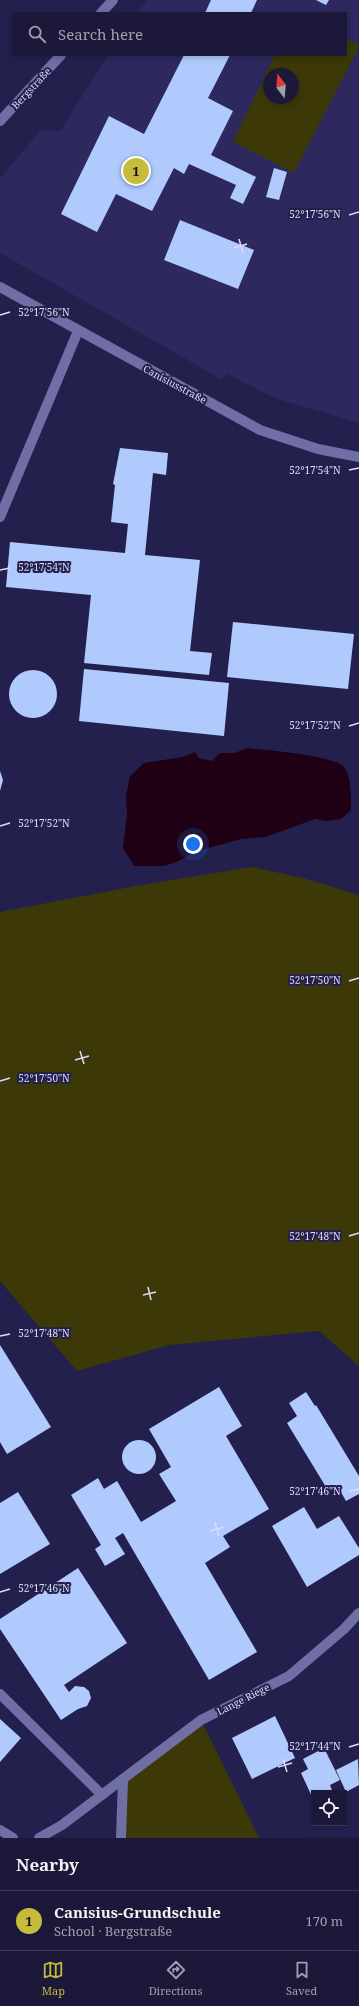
<!DOCTYPE html>
<meta charset="utf-8">
<style>
body{margin:0;font-family:"Noto Serif",serif;background:#282545;color:#f1f3f6}
.controls{position:absolute;right:12px;bottom:12px;display:grid;overflow:hidden;border-radius:0px;box-shadow:0 2px 6px #0003}
.controls button{width:36px;height:36px;display:grid;place-items:center;padding:0;border:0;border-bottom:1px solid #393754;background:#1b183a;color:#f1f3f6;font:20px sans-serif}
.compass{position:absolute;left:263px;top:68px;width:36px;height:36px;border-radius:50%;background:#1b183a;box-shadow:0 2px 6px #0003;rotate:344deg}
.you{position:absolute;left:193px;top:844px;width:14px;height:14px;margin:-10px;border:3px solid #fff;border-radius:50%;background:#1a73e8;box-shadow:0 0 0 6px #1a73e833}
.badge{display:grid;place-items:center;width:26px;height:26px;border-radius:50%;background:#c7bb3c;color:#111;font-size:13px;font-weight:700}
.pin{position:absolute;translate:-50% -50%;border:2px solid #fff;box-shadow:0 1px 4px #0006}
.list{margin:0;padding:0;list-style:none}
h2{display:flex;justify-content:space-between;align-items:center;height:52px;margin:0;padding:0 16px;font-size:17px}
h2 small{font-size:13px;font-weight:400;color:#a0a0af}
.list li{display:grid;grid-template-columns:26px 1fr auto;gap:12px;align-items:center;box-sizing:border-box;height:60px;padding:0 16px;border-top:1px solid #393754}
.list b{display:block;font-size:15px;white-space:nowrap}
.list p{margin:0;font-size:13px;white-space:nowrap;color:#a0a0af}
.list em{font-size:13px;font-style:normal;color:#a0a0af}
.icon{flex:none;width:22px;height:22px;fill:none;stroke:currentColor;stroke-width:2;stroke-linecap:round;stroke-linejoin:round}
.map{position:relative;flex:none;width:359px;height:1838px;overflow:hidden}
.search{position:absolute;background:#1b183a;box-shadow:0 2px 6px #0003;left:12px;right:12px;top:12px;height:44px;display:flex;align-items:center;gap:10px;box-sizing:border-box;padding:0 14px;border-radius:0px;color:#a0a0af;font-size:15px}
.sheet{height:112px;background:#1b183a}
nav{display:flex;justify-content:space-around;align-items:center;box-sizing:border-box;height:56px;border-top:1px solid #393754;background:#1b183a;font-size:11px;color:#a0a0af}
nav a{display:grid;justify-items:center;gap:2px}
nav .on{color:#c7bb3c}
.map>svg:first-child{display:block}
</style>
<div class="map">
<svg width="359" height="1838" viewBox="0 0 359 1838">
<rect width="100%" height="100%" fill="#24204e"/>
<!-- built -->
<path fill="#2d285e" fill-rule="evenodd" d="M148 0H359V423L274 398 227 374 221 379 0 253V178L41 130 60 131 108 55H346V13H136ZM269 74H293V98H269Z"/>
<!-- green -->
<g fill="#3c3807" fill-rule="evenodd">
<path d="M346 39 359 45V47L294 173 233 142 275 55H346ZM269 74H293V98H269Z"/>
<polygon points="252,867 303,878 359,895 359,1366 319,1331 169,1345 77,1371 0,1281 0,912 136,886"/>
<polygon points="201,1720 259,1838 121,1838 123,1779"/>
</g>
<!-- water -->
<path fill="#200014" d="M247 748C265 750 330 755 343 766 352 774 351 799 351 810L341 819 327 821 315 819 266 837 241 839 194 852 179 861 164 866H134L123 848 127 815 126 796 130 776 144 763 183 757 195 752 199 758 212 761 220 753H235Z"/>
<!-- building -->
<g fill="#b0cafe">
<polygon points="211,0 257,0 251,13 205,13"/>
<polygon points="316,0 329,0 326,5"/>
<polygon points="184,55 230,55 208,98 233,111 211,155 256,177 243,204 230,198 236,185 189,164 184,174 174,168 152,211 116,194 97,232 61,214 109,116 144,134"/>
<polygon points="274,168 287,172 279,200 266,197"/>
<polygon points="180,220 254,250 238,289 164,260"/>
<polygon points="120,448 168,453 166,475 153,473 145,555 200,560 190,651 212,653 209,675 84,663 91,595 6,587 10,542 125,553 128,524 111,522 115,485 113,484"/>
<polygon points="233,622 354,634 348,689 227,677"/>
<polygon points="84,669 229,683 224,736 79,721"/>
<circle cx="33" cy="694" r="24"/>
<polygon points="0,771 3,780 0,791"/>
<polygon points="0,1345 51,1427 7,1454 0,1442"/>
<polygon points="219,1387 242,1426 226,1436 269,1509 223,1536 230,1547 205,1563 257,1652 209,1680 123,1533 115,1538 125,1554 105,1566 95,1549 101,1545 71,1495 98,1478 104,1489 117,1481 141,1522 176,1501 159,1474 171,1467 149,1429"/>
<polygon points="306,1392 315,1406 316,1405 359,1476 359,1494 346,1501 338,1487 329,1492 287,1423 297,1416 289,1403"/>
<circle cx="139" cy="1457" r="17"/>
<polygon points="18,1492 50,1544 0,1574 0,1503"/>
<polygon points="304,1507 317,1529 339,1516 359,1548 359,1555 307,1587 272,1526"/>
<polygon points="78,1568 127,1643 64,1685 69,1692 75,1686 84,1687 89,1691 91,1698 87,1706 78,1709 61,1720 0,1629 0,1619"/>
<polygon points="275,1716 295,1758 252,1779 232,1738"/>
<polygon points="0,1719 21,1738 0,1762"/>
<polygon points="324,1748 340,1780 330,1785 333,1793 314,1793 314,1801 301,1773 308,1769 303,1759"/>
<polygon points="358,1759 359,1785 346,1792 336,1770"/>
</g>
<g fill="none" stroke-linecap="round" stroke-linejoin="round">
<!-- minor -->
<g stroke="#706fa5" stroke-width="10">
<polyline points="101,13 113,0"/>
<polyline points="0,121 61,55"/>
<polyline points="0,287 260,430 318,449 359,457"/>
<polyline points="0,517 78,331"/>
<polyline points="0,1694 102,1795"/>
<polyline points="0,1830 13,1838"/>
<polyline points="39,1838 62,1825 201,1720 289,1676 344,1629 359,1613"/>
<polyline points="121,1838 123,1779"/>
</g>
</g>
<!-- ticks -->
<path fill="none" stroke="#dcddfb" stroke-width="1.5" d="M349 215 359 212M239 239 243 253M234 248 247 244M0 315 10 312M349 470 359 468M0 570 10 568M349 726 359 723M0 826 10 823M349 981 359 978M80 1051 84 1064M75 1060 89 1056M0 1081 10 1078M349 1236 359 1233M148 1287 151 1300M143 1295 156 1292M0 1336 10 1334M349 1491 359 1489M215 1523 219 1536M210 1531 224 1527M0 1592 10 1589M349 1747 359 1744M283 1759 287 1772M278 1767 292 1763"/>
<g text-anchor="middle" dominant-baseline="central" stroke-width="4" stroke-linejoin="round" paint-order="stroke">
<!-- street labels -->
<g font-size="10" fill="#dcddfb" stroke="#24204e">
<text transform="translate(31 88) rotate(-47)">Bergstraße</text>
<text transform="translate(175 384) rotate(28)">Canisiusstraße</text>
<text transform="translate(243 1699) rotate(-27)">Lange Riege</text>
</g>
</g>
<g font-size="10" text-anchor="middle" fill="#dcddfb" stroke="#24204e" stroke-width="4" stroke-linejoin="round" paint-order="stroke">
<text x="315" y="218">52°17'56"N</text>
<text x="44" y="316">52°17'56"N</text>
<text x="315" y="474">52°17'54"N</text>
<text x="44" y="571">52°17'54"N</text>
<text x="315" y="729">52°17'52"N</text>
<text x="44" y="827">52°17'52"N</text>
<text x="315" y="984">52°17'50"N</text>
<text x="44" y="1082">52°17'50"N</text>
<text x="315" y="1240">52°17'48"N</text>
<text x="44" y="1337">52°17'48"N</text>
<text x="315" y="1495">52°17'46"N</text>
<text x="44" y="1592">52°17'46"N</text>
<text x="315" y="1750">52°17'44"N</text>
</g>
</svg>
<div class="controls">
<button><svg class="icon" aria-label="locate" viewBox="0 0 24 24"><circle cx="12" cy="12" r="6"/><path d="M12 2v4M12 18v4M2 12h4M18 12h4"/></svg></button>
</div>
<svg class="compass" viewBox="-18 -18 36 36"><path d="M0-13l5 13h-10z" fill="#e53935"/><path d="M0 13l5-13h-10z" fill="#a0a0af"/></svg>
<div class="you"></div>
<div class="pin badge" style="left:136px;top:171px">1</div>
<div class="search"><svg class="icon" aria-label="search" viewBox="0 0 24 24"><circle cx="10" cy="10" r="6"/><path d="M15 15l6 6"/></svg>Search here</div>
</div>
<section class="sheet">
<h2>Nearby<small></small></h2>
<ul class="list">
<li><span class="badge">1</span><div><b>Canisius-Grundschule</b><p>School · Bergstraße</p></div><em>170 m</em></li>
</ul>
</section>
<nav>
<a class="on"><svg class="icon" aria-label="map" viewBox="0 0 24 24"><path d="M3 6l6-2 6 2 6-2v14l-6 2-6-2-6 2zM9 4v14M15 6v14"/></svg>Map</a>
<a><svg class="icon" aria-label="directions" viewBox="0 0 24 24"><path d="M12 3l9 9-9 9-9-9zM9 14v-3h6M13 9l2 2-2 2"/></svg>Directions</a>
<a><svg class="icon" aria-label="saved" viewBox="0 0 24 24"><path d="M7 4h10v16l-5-4-5 4z"/></svg>Saved</a>
</nav>
